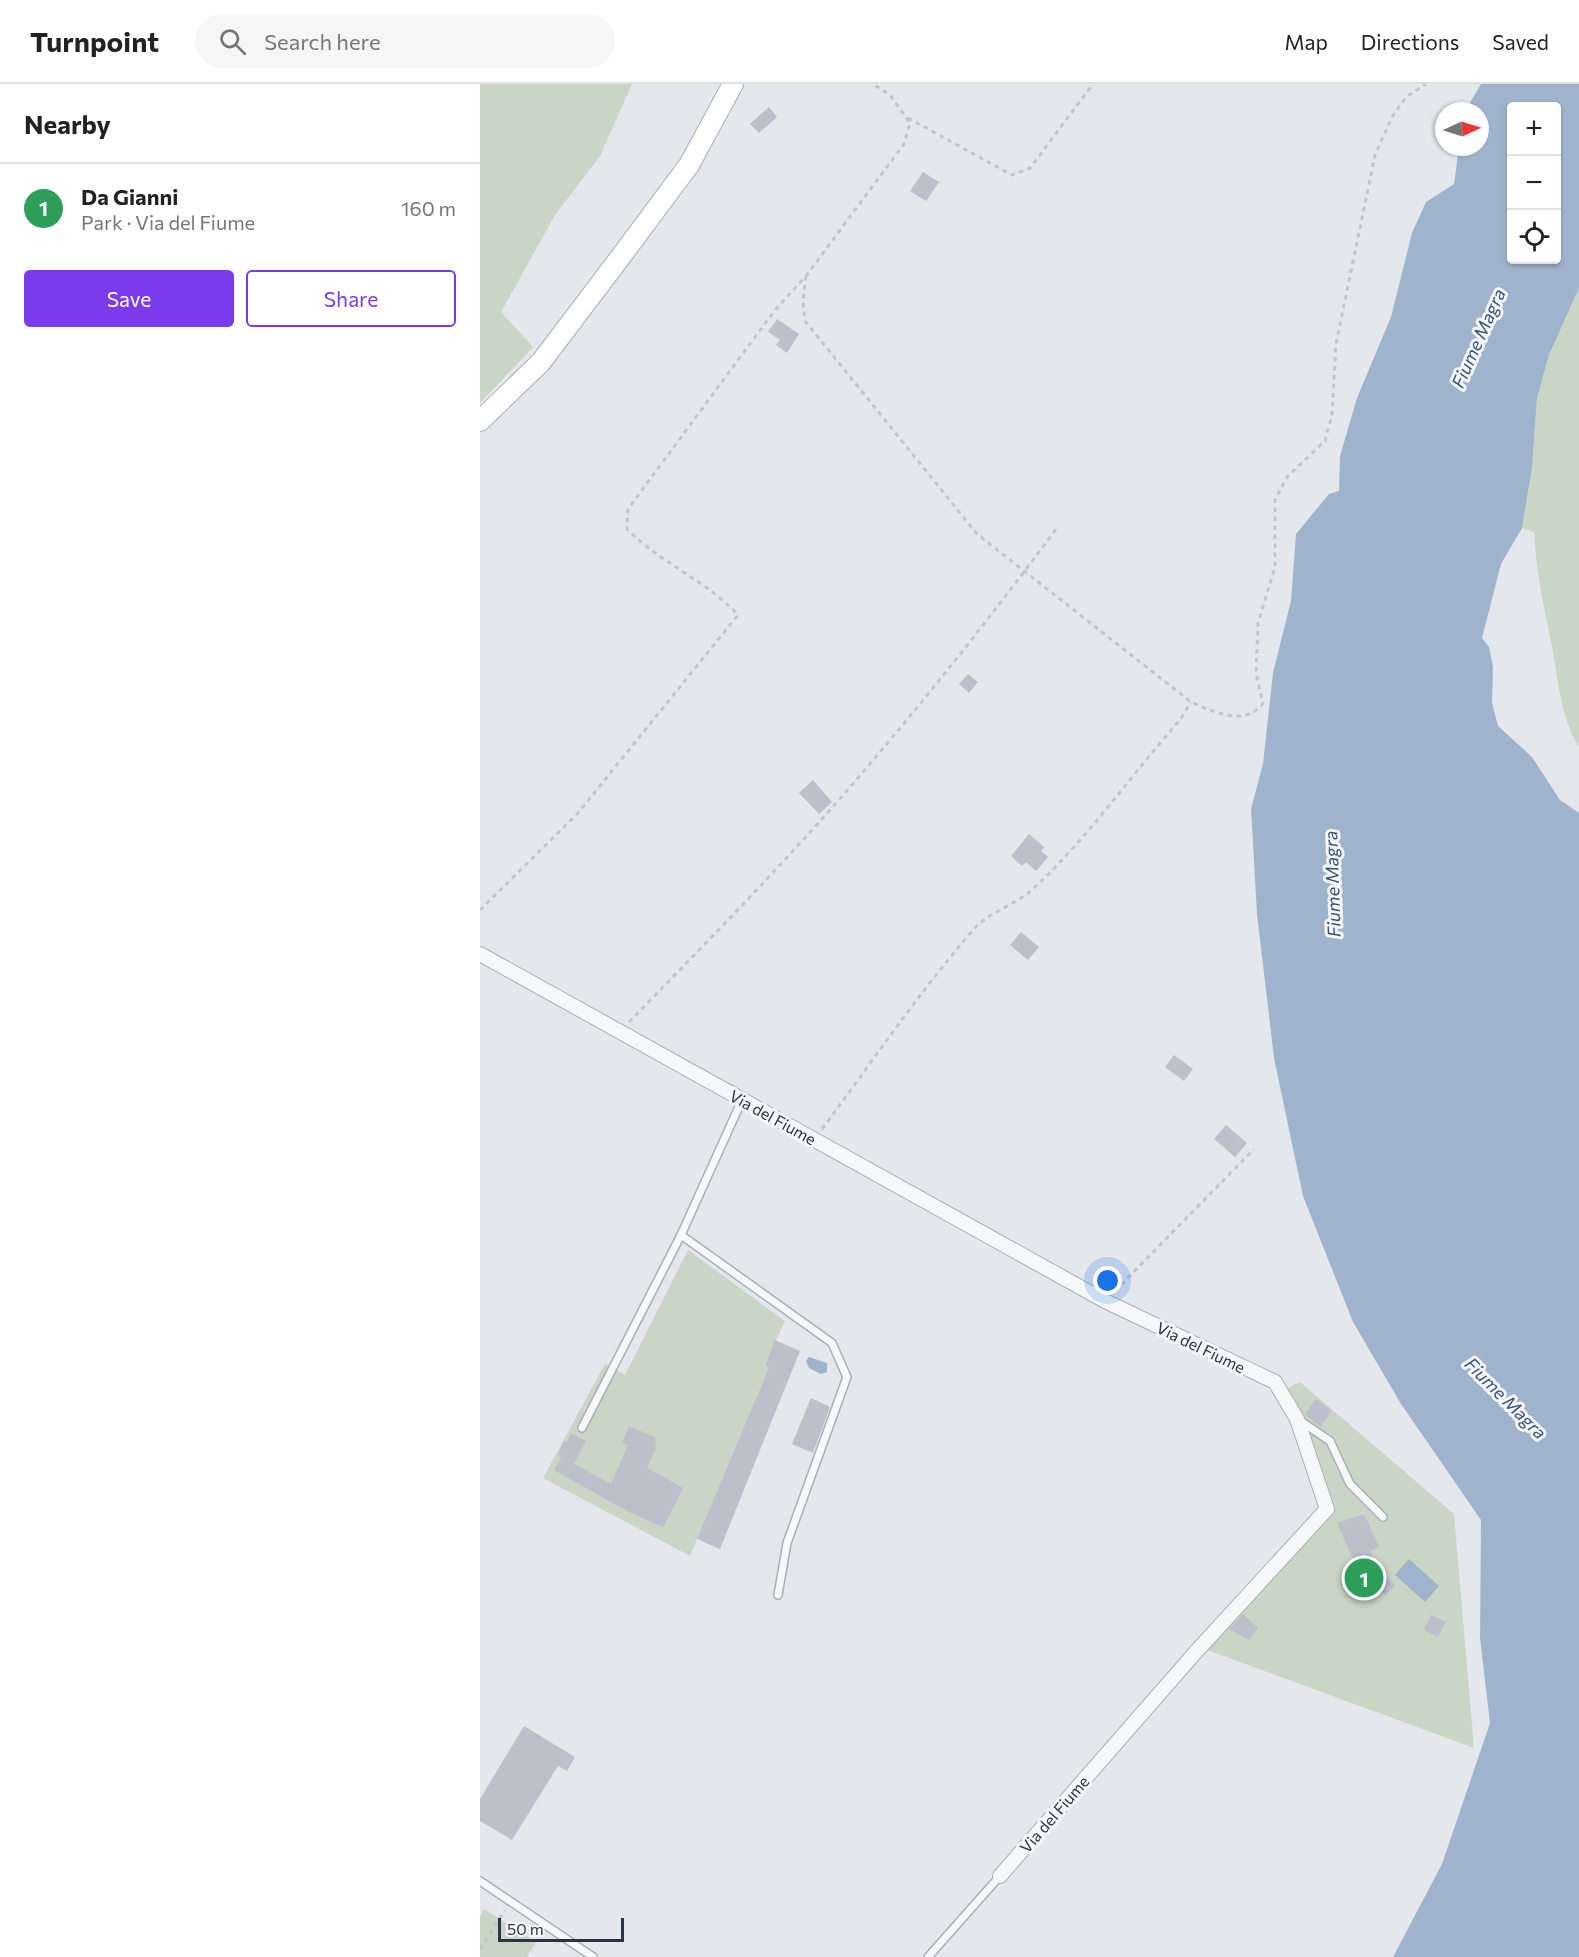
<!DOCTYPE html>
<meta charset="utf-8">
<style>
body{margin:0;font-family:Commissioner,sans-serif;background:#f6f6f6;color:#222}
.controls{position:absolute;right:18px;top:18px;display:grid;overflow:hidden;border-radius:6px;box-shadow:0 2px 4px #0004}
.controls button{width:54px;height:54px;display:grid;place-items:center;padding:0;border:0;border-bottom:2px solid #e0e0e0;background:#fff;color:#222;font:30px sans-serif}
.compass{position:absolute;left:955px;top:18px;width:54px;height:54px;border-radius:50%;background:#fff;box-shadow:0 2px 4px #0004;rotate:86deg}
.scale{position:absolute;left:18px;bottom:15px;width:126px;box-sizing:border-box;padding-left:6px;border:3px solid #2b3445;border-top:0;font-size:16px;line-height:21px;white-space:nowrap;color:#2b3445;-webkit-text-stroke:4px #f4f6f9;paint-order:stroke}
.you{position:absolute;left:628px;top:1197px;width:21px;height:21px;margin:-15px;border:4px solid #fff;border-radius:50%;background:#1a73e8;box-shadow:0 0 0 9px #1a73e833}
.badge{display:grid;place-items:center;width:39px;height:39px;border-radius:50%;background:#7c3aed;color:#fff;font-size:20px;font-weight:700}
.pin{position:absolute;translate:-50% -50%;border:3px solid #fff;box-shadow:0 2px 6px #0006}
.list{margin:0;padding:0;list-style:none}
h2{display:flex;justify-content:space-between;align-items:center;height:78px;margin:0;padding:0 24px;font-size:26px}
h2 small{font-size:20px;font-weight:400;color:#767676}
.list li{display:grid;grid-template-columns:39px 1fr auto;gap:18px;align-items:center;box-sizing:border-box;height:90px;padding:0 24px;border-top:2px solid #e0e0e0}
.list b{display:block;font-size:22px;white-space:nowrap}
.list p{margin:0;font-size:20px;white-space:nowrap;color:#767676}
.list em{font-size:20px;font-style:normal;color:#767676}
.actions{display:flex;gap:12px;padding:18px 24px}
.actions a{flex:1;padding:14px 0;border:2px solid #7c3aed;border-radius:6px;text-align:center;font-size:21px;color:#7c3aed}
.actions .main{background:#7c3aed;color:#fff}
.icon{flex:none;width:33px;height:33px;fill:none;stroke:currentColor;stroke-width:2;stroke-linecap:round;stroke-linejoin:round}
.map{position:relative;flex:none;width:1099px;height:1873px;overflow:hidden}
header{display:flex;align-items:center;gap:36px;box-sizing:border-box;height:84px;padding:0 30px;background:#fff;border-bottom:2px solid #e0e0e0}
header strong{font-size:28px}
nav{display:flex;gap:33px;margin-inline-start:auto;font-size:21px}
.search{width:420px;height:54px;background:#f6f6f6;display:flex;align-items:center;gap:15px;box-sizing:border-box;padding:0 21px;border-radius:33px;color:#767676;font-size:22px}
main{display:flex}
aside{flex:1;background:#fff}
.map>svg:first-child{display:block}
</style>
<header>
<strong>Turnpoint</strong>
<div class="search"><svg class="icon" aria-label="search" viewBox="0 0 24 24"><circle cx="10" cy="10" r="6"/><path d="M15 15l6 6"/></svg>Search here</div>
<nav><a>Map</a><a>Directions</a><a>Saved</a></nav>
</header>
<main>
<aside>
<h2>Nearby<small></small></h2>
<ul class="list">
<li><span class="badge" style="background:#2e9e5b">1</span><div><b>Da Gianni</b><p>Park · Via del Fiume</p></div><em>160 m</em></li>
</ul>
<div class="actions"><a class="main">Save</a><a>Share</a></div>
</aside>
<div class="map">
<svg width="1099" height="1873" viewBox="0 0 1099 1873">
<rect width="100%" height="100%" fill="#e4e7ec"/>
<!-- green -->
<g fill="#c9d6c5">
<polygon points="0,0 152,0 120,72 75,131 21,228 53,263 0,319"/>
<path d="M1099 204V663C1081 634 1078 595 1072 562 1064 524 1056 487 1054 448L1042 444 1052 384 1057 314 1069 271Z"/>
<polygon points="208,1166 305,1237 285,1280 289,1283 210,1472 63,1394 125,1280 145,1291"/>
<polygon points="820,1298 974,1430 994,1664 722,1564 852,1427 804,1306"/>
<polygon points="4,1825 56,1858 47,1873 0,1873 0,1832"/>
</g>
<!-- water -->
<g fill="#9fb4cc" fill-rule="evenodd">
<path d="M1001 0H1099V204L1069 271 1057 314 1052 384 1042 444 1021 480 1002 554 1009 563 1013 583 1012 619 1018 642 1052 673 1080 716 1099 729V1873H913L962 1780 1010 1639 1000 1554 1001 1436 921 1320 873 1238 823 1112 794 974 777 830 771 725 783 680 793 589 811 517 816 450 849 410 859 407 860 372 877 314 911 233 932 149 946 118 974 100 979 63H1000V27H985ZM1032 22H1076V176H1032Z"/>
<polygon points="329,1273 347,1279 347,1288 341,1290 329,1284 326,1277"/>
<polygon points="929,1475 959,1502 945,1518 915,1491"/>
</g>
<!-- building -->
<g fill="#bbc0ca">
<polygon points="289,23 297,33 279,49 270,40"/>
<polygon points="443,88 459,98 446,117 430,107"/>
<polygon points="297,235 319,250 307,269 296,261 300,256 288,248"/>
<polygon points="488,590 498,598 489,609 479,600"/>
<polygon points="333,696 352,718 339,730 319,709"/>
<polygon points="549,750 564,763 561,767 568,773 556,787 546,778 542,782 531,772"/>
<polygon points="541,848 559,863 548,876 530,861"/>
<polygon points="694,971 713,985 704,997 685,983"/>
<polygon points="746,1041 767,1059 755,1073 734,1055"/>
<polygon points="295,1256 320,1267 240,1465 217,1455 289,1283 285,1281"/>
<polygon points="331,1314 350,1323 333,1369 312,1360"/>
<polygon points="836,1315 852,1327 840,1343 825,1330"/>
<polygon points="149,1342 175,1353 176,1364 167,1384 203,1404 183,1443 149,1428 74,1386 81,1373 78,1371 84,1357 87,1358 91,1349 106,1357 94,1380 131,1400 148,1361 142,1359"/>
<polygon points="884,1430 899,1463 890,1467 903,1490 915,1501 905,1512 874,1478 857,1439"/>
<polygon points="763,1530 778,1544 769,1556 749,1545"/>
<polygon points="951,1531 966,1538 958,1553 944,1546"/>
<polygon points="44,1642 95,1673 87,1687 78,1682 32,1756 0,1737 0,1715"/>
</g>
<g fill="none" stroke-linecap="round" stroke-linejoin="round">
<!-- service casing -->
<g stroke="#a9aeb7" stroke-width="10">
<g id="service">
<polyline points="262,1016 201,1151 352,1259 367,1293 307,1459 298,1511"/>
<polyline points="819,1336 850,1357 870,1400 903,1433"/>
<polyline points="102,1344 201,1151"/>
<polyline points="0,1797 113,1873"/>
<polyline points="448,1873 520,1792"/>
</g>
</g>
<!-- minor casing -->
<g stroke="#a9aeb7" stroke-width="16">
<polyline id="minor" points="0,870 625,1217 795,1298 817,1335 847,1425 714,1570 520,1792"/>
</g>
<!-- secondary casing -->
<g stroke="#a9aeb7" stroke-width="22">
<polyline id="secondary" points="0,337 61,278 142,171 209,81 253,0"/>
</g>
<!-- path -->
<g stroke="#c2c5cb" stroke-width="3" stroke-dasharray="4.5 4.5" stroke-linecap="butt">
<polyline points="428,34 532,91 550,84 613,0"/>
<path d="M326 192 323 218 325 237 497 450 711 618C733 628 766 643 783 619L776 590 778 539 795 483V416L807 393 845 357 852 331 856 260 895 71 912 33 926 13 946 0"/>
<path d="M0 826 98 729 258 531C226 496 180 479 147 445L148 425 295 226 326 192 424 60 430 39 410 11 393 0"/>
<path d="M149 938C222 863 296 788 364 710 439 624 509 535 577 444"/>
<path d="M342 1045C392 978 439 908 494 845 510 827 536 821 554 804 608 754 651 691 700 636L711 618"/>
<polyline points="635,1207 774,1065"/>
<polyline points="0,1865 25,1826"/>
</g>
<!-- service -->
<use href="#service" stroke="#f7f8fa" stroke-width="7"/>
<!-- minor -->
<use href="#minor" stroke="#f7f8fa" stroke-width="14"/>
<!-- secondary -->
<use href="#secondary" stroke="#fff" stroke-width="20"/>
</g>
<g text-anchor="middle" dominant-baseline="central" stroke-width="6" stroke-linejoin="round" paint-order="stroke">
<!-- street labels -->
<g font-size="16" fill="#2b3445" stroke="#f4f6f9">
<text transform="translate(293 1033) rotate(29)">Via del Fiume</text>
<text transform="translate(721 1263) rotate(26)">Via del Fiume</text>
<text transform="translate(574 1730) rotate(-49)">Via del Fiume</text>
</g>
<!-- water labels -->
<g font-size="18" font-style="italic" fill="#34527a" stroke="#f4f6f9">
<text transform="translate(998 254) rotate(-66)">Fiume Magra</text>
<text transform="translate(852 800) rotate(-92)">Fiume Magra</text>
<text transform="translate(1026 1314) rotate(45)">Fiume Magra</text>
</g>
</g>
</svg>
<div class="controls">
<button>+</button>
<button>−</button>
<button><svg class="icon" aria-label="locate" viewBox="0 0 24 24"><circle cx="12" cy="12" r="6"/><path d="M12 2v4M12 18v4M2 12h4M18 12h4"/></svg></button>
</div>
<svg class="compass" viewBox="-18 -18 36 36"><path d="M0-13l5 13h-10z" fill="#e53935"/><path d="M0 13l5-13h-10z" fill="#767676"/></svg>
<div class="scale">50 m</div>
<div class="you"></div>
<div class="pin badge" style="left:884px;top:1494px;background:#2e9e5b">1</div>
</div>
</main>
